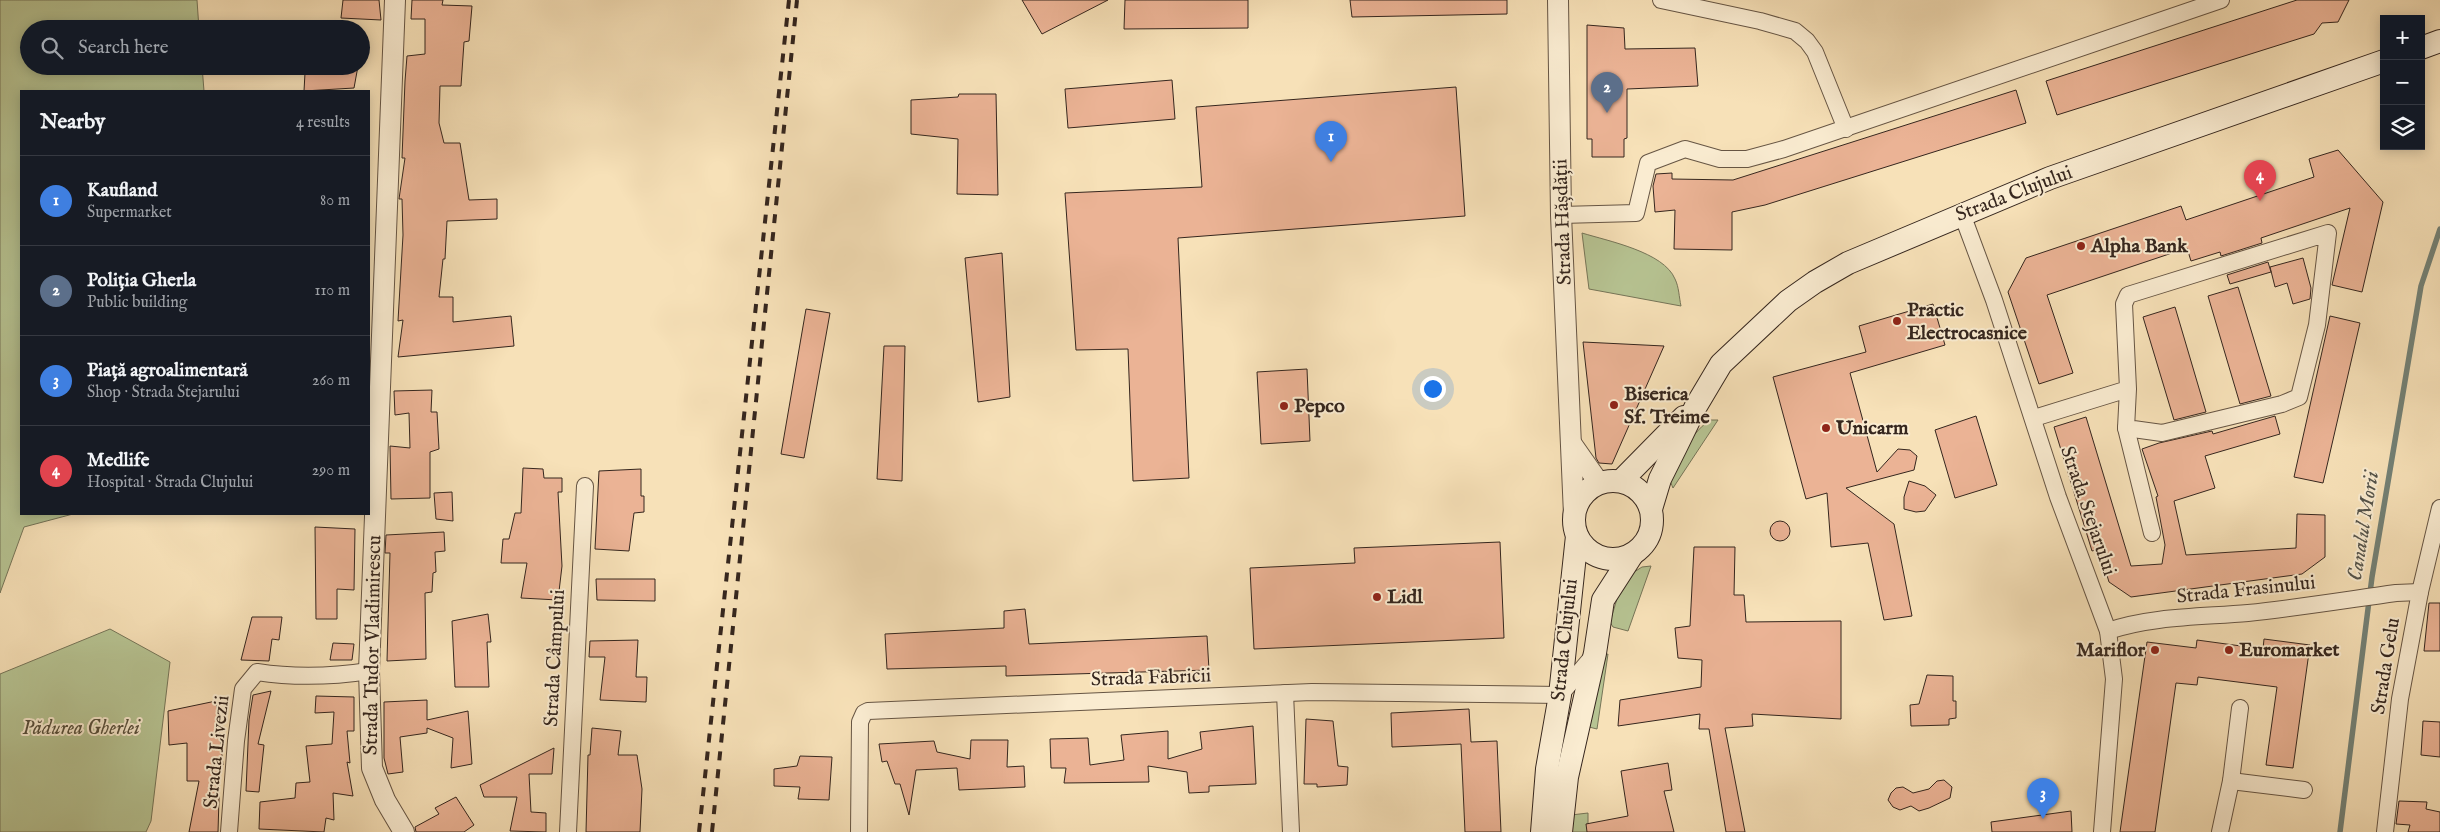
<!DOCTYPE html>
<meta charset="utf-8">
<style>
body{margin:0;font-family:"IM FELL English",serif;background:#242831;color:#f1f3f6}
.controls{position:absolute;right:15px;top:15px;display:grid;overflow:hidden;border-radius:0px;box-shadow:0 2px 12px #0003}
.controls button{width:45px;height:45px;display:grid;place-items:center;padding:0;border:0;border-bottom:1px solid #363941;background:#171b24;color:#f1f3f6;font:25px sans-serif}
.you{position:absolute;left:1432px;top:388px;width:18px;height:18px;margin:-12px;border:4px solid #fff;border-radius:50%;background:#1a73e8;box-shadow:0 0 0 8px #1a73e833}
.badge{display:grid;place-items:center;width:32px;height:32px;border-radius:50%;background:#b45309;color:#fff;font-size:16px;font-weight:700}
.pin{position:absolute;translate:-50% -41px;filter:drop-shadow(0 1px 2px #0008)}
.pin::after{content:'';position:absolute;top:26px;width:18px;height:15px;background:inherit;clip-path:polygon(0 0,100% 0,50% 100%)}
.list{margin:0;padding:0;list-style:none}
h2{display:flex;justify-content:space-between;align-items:center;height:65px;margin:0;padding:0 20px;font-size:21px}
h2 small{font-size:16px;font-weight:400;color:#9ea1a6}
.list li{display:grid;grid-template-columns:32px 1fr auto;gap:15px;align-items:center;box-sizing:border-box;height:90px;padding:0 20px;border-top:1px solid #363941}
.list b{display:block;font-size:19px;white-space:nowrap}
.list p{margin:0;font-size:16px;white-space:nowrap;color:#9ea1a6}
.list em{font-size:16px;font-style:normal;color:#9ea1a6}
.icon{flex:none;width:28px;height:28px;fill:none;stroke:currentColor;stroke-width:2;stroke-linecap:round;stroke-linejoin:round}
.map{position:relative;flex:none;width:2440px;height:832px;overflow:hidden}
.search{position:absolute;background:#171b24;box-shadow:0 2px 12px #0003;left:20px;top:20px;width:350px;height:55px;display:flex;align-items:center;gap:12px;box-sizing:border-box;padding:0 18px;border-radius:28px;color:#9ea1a6;font-size:19px}
.panel{position:absolute;background:#171b24;box-shadow:0 2px 12px #0003;left:20px;top:90px;width:350px;height:425px;border-radius:0px}
.map>svg:first-child{display:block}
</style>
<div class="map">
<svg width="2440" height="832" viewBox="0 0 2440 832">
<rect width="100%" height="100%" fill="#f7e1b8"/>
<filter id="stains"><feTurbulence type="fractalNoise" baseFrequency=".004" numOctaves="4"/><feColorMatrix values="0 0 0 0 .2 0 0 0 0 .09 0 0 0 0 .02 0 0 0 .5 -.17"/></filter>
<radialGradient id="worn" r=".72"><stop offset=".6" stop-color="#630" stop-opacity="0"/><stop offset="1" stop-color="#630" stop-opacity=".3"/></radialGradient>
<!-- green -->
<g fill="#b7c493" stroke="#767558">
<polygon points="0,0 197,0 199,29 29,29 29,66 202,66 204,91 21,91 21,514 73,514 24,527 0,593"/>
<path d="M1582 233C1608 241 1664 252 1675 279 1679 287 1679 297 1681 306L1589 289Z"/>
<path d="M1710 420H1718L1673 488C1670 481 1668 476 1672 469 1678 455 1697 428 1710 420Z"/>
<polygon points="1651,566 1628,631 1613,627 1610,622 1623,579 1642,567"/>
<polygon points="110,629 170,662 151,821 146,832 0,832 0,674"/>
<polygon points="1608,654 1597,729 1585,726 1596,657"/>
<polygon points="1588,813 1588,832 1568,832 1571,815"/>
</g>
<g fill="none" stroke-linecap="round" stroke-linejoin="round">
<!-- stream -->
<polyline stroke="#738176" stroke-width="5.5" points="2340,832 2372,577 2421,286 2440,229"/>
</g>
<!-- building -->
<g fill="#ebb395" stroke="#35261e">
<polygon points="343,0 379,0 381,20 341,18"/>
<polygon points="412,0 443,0 442,5 472,6 469,41 464,42 461,86 440,86 439,123 444,143 460,143 469,200 497,199 497,219 447,221 445,259 443,259 439,297 453,297 453,322 511,316 514,346 398,357 403,320 398,321 403,235 402,199 399,199 405,158 402,158 405,81 407,56 425,54 425,19 411,19"/>
<polygon points="1022,0 1108,0 1042,34"/>
<polygon points="1125,0 1248,0 1248,28 1124,29"/>
<polygon points="1350,0 1507,0 1507,14 1352,17"/>
<polygon points="2297,0 2349,0 2338,22 2322,23 2314,34 2057,115 2046,81"/>
<polygon points="1587,25 1624,28 1625,49 1695,48 1698,86 1627,89 1627,138 1624,139 1624,157 1592,157 1592,139 1587,139"/>
<polygon points="313,66 358,66 354,88 304,91 305,73 313,73"/>
<polygon points="1172,80 1175,119 1068,128 1065,89"/>
<polygon points="1456,87 1465,216 1178,238 1189,478 1133,481 1128,349 1076,350 1065,193 1202,187 1196,107"/>
<polygon points="2016,90 2026,123 1765,205 1732,212 1732,250 1674,249 1675,210 1655,212 1653,186 1656,174 1672,173 1672,179 1733,180"/>
<polygon points="959,94 996,94 998,195 957,194 958,139 911,134 911,100 958,97"/>
<polygon points="2338,150 2383,202 2362,292 2332,285 2350,208 2261,238 2262,243 2221,256 2220,252 2191,261 2187,248 2047,295 2073,373 2039,384 2008,292 2026,258 2181,206 2186,220 2314,177 2309,159"/>
<polygon points="1002,253 1010,397 978,402 965,258"/>
<polygon points="2303,258 2311,288 2310,299 2293,304 2287,283 2275,287 2270,267"/>
<polygon points="2268,262 2271,272 2230,284 2227,275"/>
<polygon points="2238,287 2271,396 2240,404 2208,296"/>
<polygon points="1933,304 1945,345 1850,373 1877,472 1898,449 1910,450 1917,456 1914,470 1846,488 1894,524 1912,616 1884,620 1868,543 1831,547 1827,493 1806,499 1773,377 1866,352 1859,326"/>
<polygon points="2175,307 2206,412 2174,420 2143,317"/>
<polygon points="806,309 830,313 804,458 781,454"/>
<polygon points="2330,316 2360,323 2323,483 2294,477"/>
<polygon points="1583,342 1664,346 1612,464 1599,463 1596,458"/>
<polygon points="884,346 905,346 902,481 877,479"/>
<polygon points="1307,369 1310,441 1261,444 1257,372"/>
<polygon points="432,390 431,412 437,412 439,449 430,452 430,498 391,499 390,446 410,448 409,413 395,415 394,391"/>
<polygon points="1976,416 1997,485 1955,498 1935,430"/>
<polygon points="2275,416 2280,434 2205,456 2215,488 2174,501 2186,555 2296,548 2297,514 2325,515 2325,557 2302,574 2131,597 2109,582 2099,549 2092,551 2054,427 2086,417 2131,566 2162,564 2165,545 2156,497 2158,496 2142,449 2159,443 2212,431 2213,434"/>
<polygon points="523,468 543,469 544,478 562,478 562,492 558,492 562,566 558,600 521,598 527,563 501,563 503,539 509,539 515,513 521,513"/>
<polygon points="641,469 641,496 644,496 644,512 634,513 629,551 595,549 599,471"/>
<polygon points="1909,481 1925,486 1936,495 1925,511 1916,512 1904,509 1904,497"/>
<polygon points="452,492 453,521 436,519 434,493"/>
<circle cx="1780" cy="531" r="10"/>
<polygon points="315,527 355,529 354,590 337,589 337,619 316,619"/>
<polygon points="444,532 445,551 435,552 436,572 433,573 432,592 425,593 426,659 387,661 390,553 385,553 386,535"/>
<polygon points="1500,542 1504,638 1254,649 1250,568 1355,563 1354,548"/>
<polygon points="1694,547 1735,547 1734,595 1744,595 1746,622 1841,621 1841,719 1752,714 1753,726 1725,728 1745,832 1726,832 1709,729 1699,729 1700,714 1618,726 1620,700 1701,687 1702,660 1678,658 1675,628 1690,626"/>
<polygon points="596,579 655,579 655,601 597,600"/>
<polygon points="2429,603 2440,603 2440,651 2424,651"/>
<polygon points="1025,609 1029,644 1207,636 1209,670 1006,676 1006,666 887,669 885,634 1004,628 1004,611"/>
<polygon points="488,614 491,642 487,642 489,687 455,687 452,621"/>
<polygon points="252,617 282,617 279,640 272,639 269,661 241,660"/>
<polygon points="2264,639 2310,645 2293,768 2266,765 2277,687 2198,677 2197,685 2176,683 2155,832 2120,832 2147,642 2196,648 2197,640 2263,649"/>
<polygon points="638,640 636,677 647,677 646,702 600,700 605,657 589,657 590,641"/>
<polygon points="333,643 354,644 352,660 330,660"/>
<polygon points="1927,675 1953,676 1953,701 1956,701 1956,718 1949,719 1949,725 1911,726 1910,705 1919,704"/>
<polygon points="271,691 258,744 264,745 259,792 246,791 249,720 253,695"/>
<polygon points="316,696 354,697 354,731 347,731 350,763 347,762 353,796 333,793 334,820 326,818 324,832 259,829 260,802 295,798 296,783 310,782 306,746 332,744 334,712 315,713"/>
<polygon points="427,700 427,720 468,711 472,764 451,768 453,738 427,728 427,733 400,737 403,772 388,774 384,758 384,702"/>
<polygon points="216,701 223,765 220,765 218,832 189,832 199,781 187,781 187,743 169,745 168,711"/>
<polygon points="1469,709 1471,742 1497,741 1501,832 1465,832 1461,744 1392,747 1391,713"/>
<polygon points="1306,719 1333,721 1338,766 1348,767 1347,785 1317,787 1317,784 1304,784"/>
<polygon points="2423,721 2440,722 2440,757 2421,755"/>
<polygon points="1253,726 1256,784 1209,786 1209,792 1189,793 1187,772 1148,766 1149,782 1064,783 1066,768 1051,768 1050,739 1088,738 1090,765 1124,760 1121,735 1168,731 1168,759 1202,749 1200,732"/>
<polygon points="592,728 621,731 618,755 637,755 642,789 640,832 586,832 588,755 590,755"/>
<polygon points="971,740 1008,740 1007,767 1024,766 1025,787 959,790 957,768 916,770 909,815 900,784 895,784 887,761 882,762 879,744 934,741 937,752 970,759"/>
<polygon points="554,748 552,774 529,774 531,812 546,813 546,832 510,831 517,797 484,797 480,785"/>
<polygon points="800,756 832,757 829,800 798,799 800,787 774,786 774,769 797,766"/>
<polygon points="1668,763 1672,790 1664,791 1674,832 1587,832 1586,824 1628,816 1621,771"/>
<polygon points="1944,780 1952,787 1950,798 1929,808 1919,811 1911,806 1900,810 1893,807 1888,800 1891,793 1896,788 1903,787 1913,793 1929,789 1937,781"/>
<polygon points="456,797 474,825 464,832 416,832 415,827 439,814 435,808"/>
<polygon points="2399,801 2427,802 2426,809 2440,812 2440,832 2408,832 2410,825 2396,824"/>
<polygon points="2071,811 2072,832 1992,832 1991,822"/>
</g>
<g fill="none" stroke-linecap="round" stroke-linejoin="round">
<!-- minor casing -->
<g stroke="#654" stroke-width="18">
<g id="minor">
<polyline points="1661,0 1760,21 1795,31 1807,41 1815,52 1846,129"/>
<polyline points="1962,214 1994,300 2058,497 2108,631 2114,679 2102,832"/>
<polyline points="1561,215 1636,213 1648,163 1685,149 1720,159 1747,159 1784,149 2221,0"/>
<polyline points="2034,418 2128,389 2126,428 2162,433 2282,404 2299,397 2317,325 2328,233 2128,295 2124,304 2128,389"/>
<polyline points="2126,428 2152,533"/>
<path d="M2108 631C2152 616 2202 617 2248 613 2297 608 2346 600 2396 593L2420 592"/>
<polyline points="1285,693 1291,832"/>
<polyline points="2231,781 2304,790"/>
<path d="M229 832 236 741 243 689 257 672C296 678 330 677 369 671"/>
<polyline points="568,832 585,486"/>
<polyline points="859,832 860,722 864,713 868,711 1312,692 1560,695 1593,656"/>
<polyline points="2220,832 2231,781 2240,708"/>
<polyline points="2385,832 2400,699 2420,592 2440,508"/>
</g>
</g>
<!-- tertiary casing -->
<g stroke="#654" stroke-width="22">
<g id="tertiary">
<polyline points="395,0 369,671 372,768 385,800 404,832"/>
<polyline points="1558,0 1561,215 1574,515"/>
<polyline points="1571,443 1599,483"/>
</g>
</g>
<!-- secondary casing -->
<g stroke="#35261e" stroke-width="24">
<g id="secondary">
<polyline points="2421,48 2440,41"/>
<circle cx="1613" cy="520" r="39"/>
<polyline points="1621,481 1684,417"/>
<polyline points="1651,509 1660,479 1676,447 1696,406 1721,364 1788,301 1815,282 1848,263 2050,178 2384,61"/>
<polyline points="1542,832 1547,769 1560,695 1577,536"/>
<polyline points="1561,832 1567,777 1595,653 1603,600 1632,555"/>
</g>
</g>
<!-- minor -->
<use href="#minor" stroke="#faecd1" stroke-width="16"/>
<!-- tertiary -->
<use href="#tertiary" stroke="#faecd1" stroke-width="20"/>
<!-- secondary -->
<use href="#secondary" stroke="#faecd1" stroke-width="22"/>
<!-- rail -->
<g stroke="#35261e" stroke-width="4" stroke-dasharray="9 9" stroke-linecap="butt">
<polyline points="699,832 789,0"/>
<polyline points="712,832 797,0"/>
</g>
</g>
<!-- markers -->
<g fill="#8f2418" stroke="#faecd1" stroke-width="2">
<circle cx="2081" cy="246" r="5"/>
<circle cx="1897" cy="321" r="5"/>
<circle cx="1614" cy="405" r="5"/>
<circle cx="1284" cy="406" r="5"/>
<circle cx="1826" cy="428" r="5"/>
<circle cx="1377" cy="597" r="5"/>
<circle cx="2155" cy="650" r="5"/>
<circle cx="2229" cy="650" r="5"/>
</g>
<g text-anchor="middle" dominant-baseline="central" stroke-width="4" stroke-linejoin="round" paint-order="stroke">
<!-- street labels -->
<g font-size="20" fill="#35261e" stroke="#faecd1">
<text transform="translate(2014 194) rotate(-21)">Strada Clujului</text>
<text transform="translate(1563 222) rotate(-92)">Strada Hășdății</text>
<text transform="translate(2088 511) rotate(71)">Strada Stejarului</text>
<text transform="translate(2246 590) rotate(-6)">Strada Frasinului</text>
<text transform="translate(1565 640) rotate(-84)">Strada Clujului</text>
<text transform="translate(373 645) rotate(-89)">Strada Tudor Vladimirescu</text>
<text transform="translate(555 658) rotate(-87)">Strada Câmpului</text>
<text transform="translate(2386 666) rotate(-81)">Strada Gelu</text>
<text transform="translate(1151 678) rotate(-2)">Strada Fabricii</text>
<text transform="translate(217 752) rotate(-84)">Strada Livezii</text>
</g>
<!-- poi labels -->
<g font-size="20" font-weight="bold" fill="#35261e" stroke="#faecd1" text-anchor="start">
<text x="2091" y="246">Alpha Bank</text>
<text x="1907" y="310">Practic<tspan x="1907" dy="23">Electrocasnice</tspan></text>
<text x="1624" y="394">Biserica<tspan x="1624" dy="23">Sf. Treime</tspan></text>
<text x="1294" y="406">Pepco</text>
<text x="1836" y="428">Unicarm</text>
<text x="1387" y="597">Lidl</text>
<text x="2145" y="650" text-anchor="end">Mariflor</text>
<text x="2239" y="650">Euromarket</text>
</g>
<!-- park labels -->
<g font-size="20" font-style="italic" fill="#564e3b" stroke="#faecd1">
<text x="81" y="728">Pădurea Gherlei</text>
</g>
<!-- water labels -->
<g font-size="21" font-style="italic" fill="#54534a" stroke="#faecd1">
<text transform="translate(2364 526) rotate(-81)">Canalul Morii</text>
</g>
</g>
<rect width="100%" height="100%" filter="url(#stains)"/>
<rect width="100%" height="100%" fill="url(#worn)"/>
</svg>
<div class="controls">
<button>+</button>
<button>−</button>
<button><svg class="icon" aria-label="layers" viewBox="0 0 24 24"><path d="M12 4l9 5-9 5-9-5zM3 14l9 5 9-5"/></svg></button>
</div>
<div class="you"></div>
<div class="pin badge" style="left:1331px;top:162px;background:#3f7fe0">1</div>
<div class="pin badge" style="left:1607px;top:113px;background:#5c6f8a">2</div>
<div class="pin badge" style="left:2043px;top:819px;background:#3f7fe0">3</div>
<div class="pin badge" style="left:2260px;top:201px;background:#e0444e">4</div>
<div class="search"><svg class="icon" aria-label="search" viewBox="0 0 24 24"><circle cx="10" cy="10" r="6"/><path d="M15 15l6 6"/></svg>Search here</div>
<section class="panel">
<h2>Nearby<small>4 results</small></h2>
<ul class="list">
<li><span class="badge" style="background:#3f7fe0">1</span><div><b>Kaufland</b><p>Supermarket</p></div><em>80 m</em></li>
<li><span class="badge" style="background:#5c6f8a">2</span><div><b>Poliția Gherla</b><p>Public building</p></div><em>110 m</em></li>
<li><span class="badge" style="background:#3f7fe0">3</span><div><b>Piață agroalimentară</b><p>Shop · Strada Stejarului</p></div><em>260 m</em></li>
<li><span class="badge" style="background:#e0444e">4</span><div><b>Medlife</b><p>Hospital · Strada Clujului</p></div><em>290 m</em></li>
</ul>
</section>
</div>
